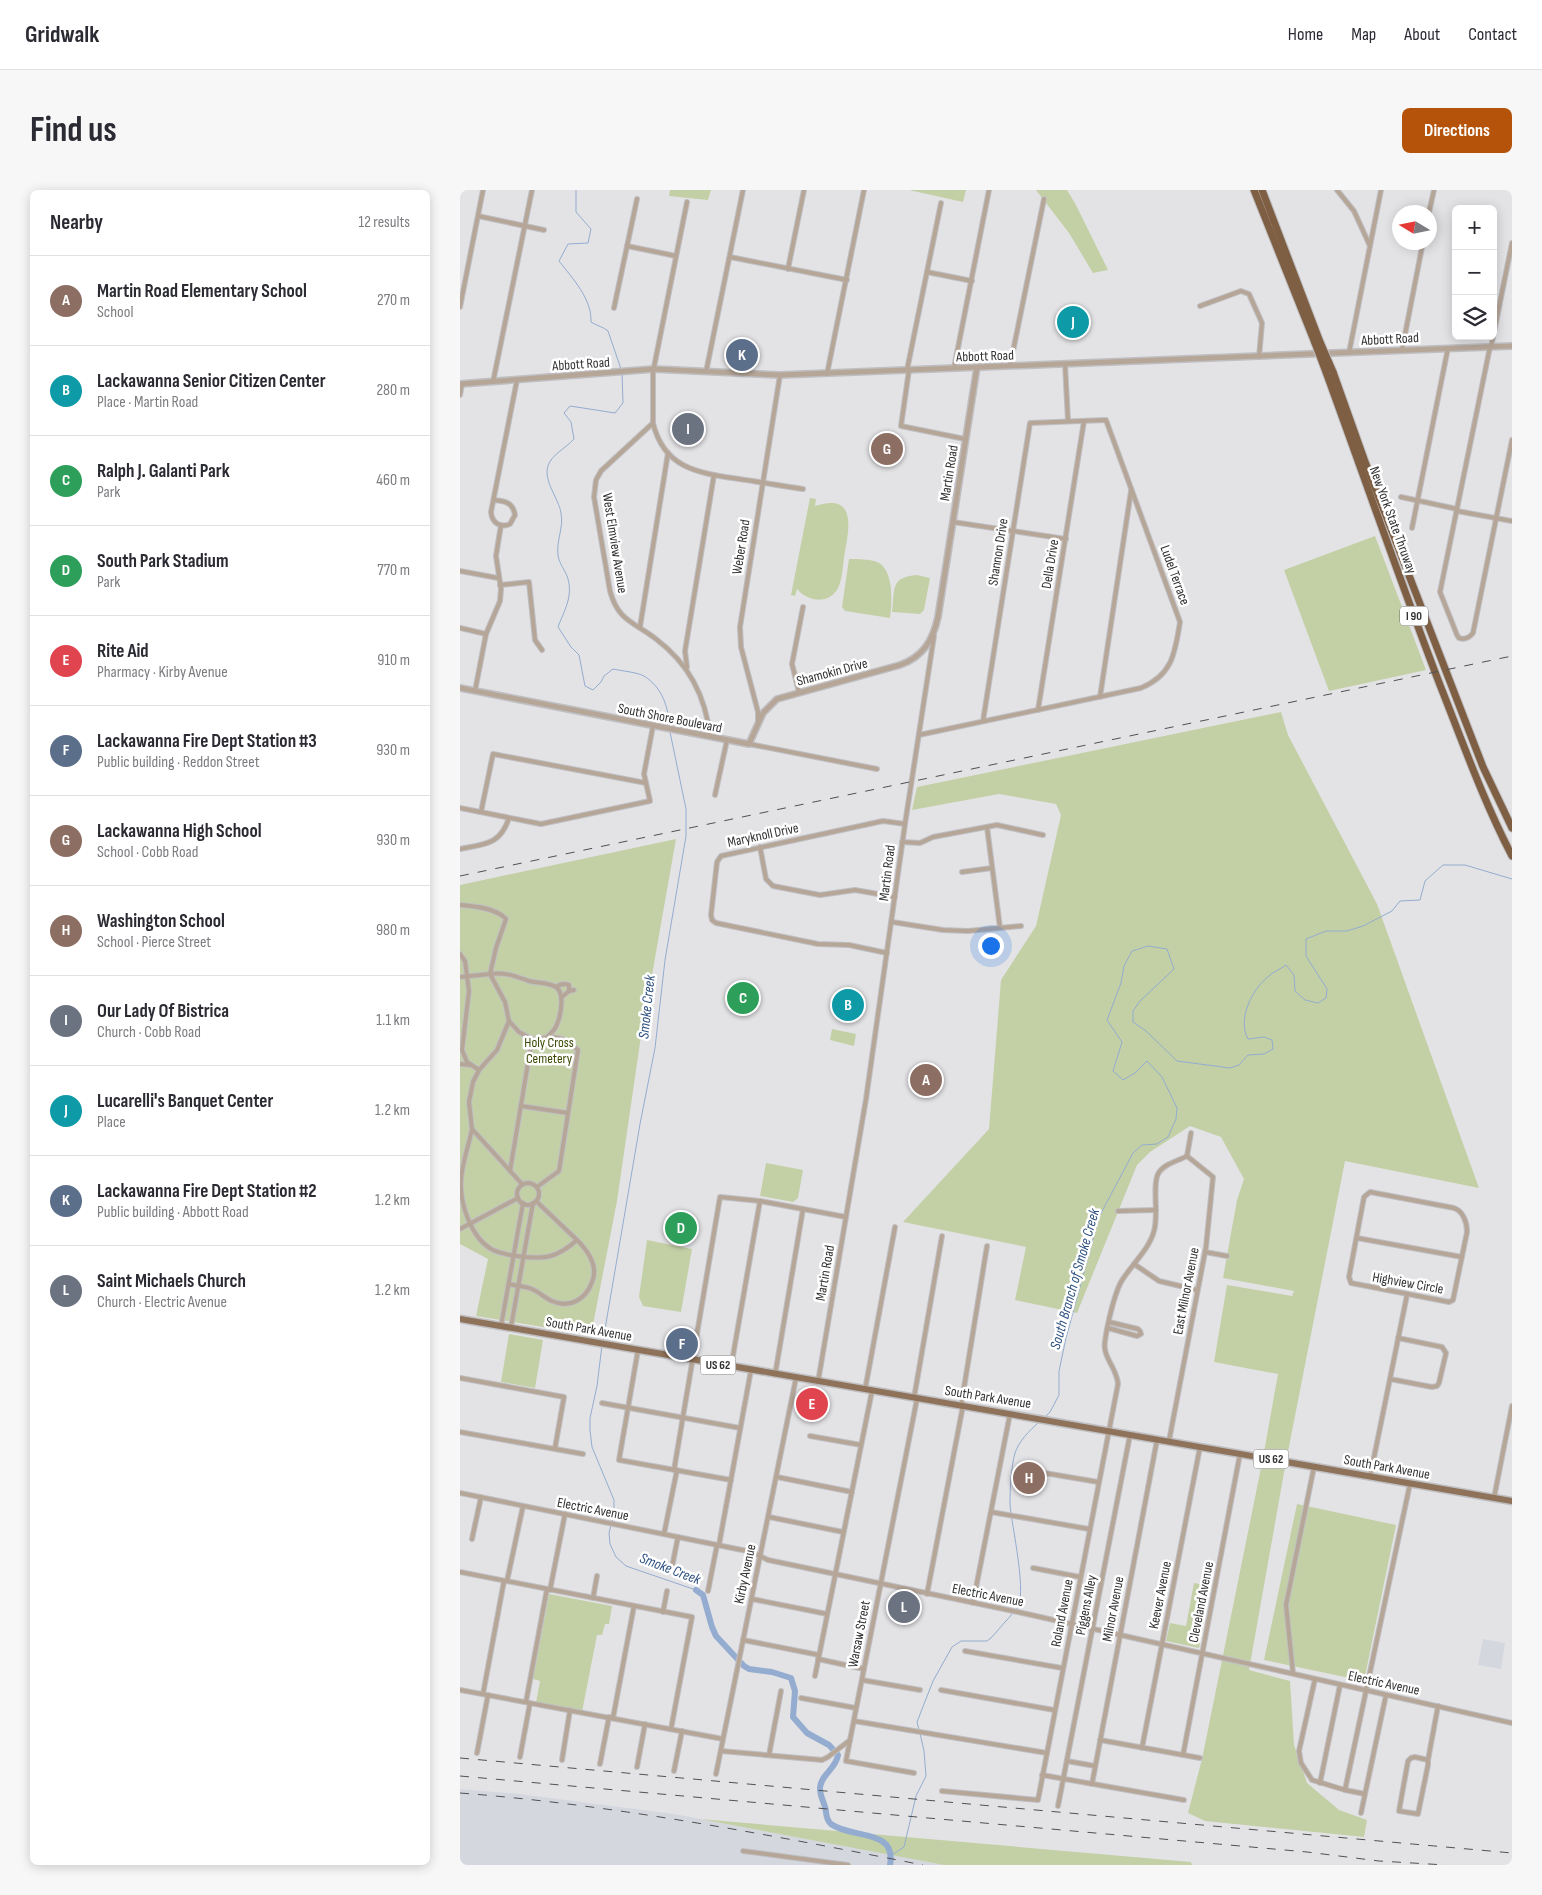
<!DOCTYPE html>
<meta charset="utf-8">
<style>
body{margin:0;font-family:"Sofia Sans Condensed",sans-serif;background:#f7f7f7;color:#2b2b33}
.controls{position:absolute;right:15px;top:15px;display:grid;overflow:hidden;border-radius:8px;box-shadow:0 2px 12px #0003}
.controls button{width:45px;height:45px;display:grid;place-items:center;padding:0;border:0;border-bottom:1px solid #e1e1e2;background:#fff;color:#2b2b33;font:25px sans-serif}
.compass{position:absolute;left:932px;top:15px;width:45px;height:45px;border-radius:50%;background:#fff;box-shadow:0 2px 12px #0003;rotate:280deg}
.you{position:absolute;left:530px;top:755px;width:18px;height:18px;margin:-12px;border:4px solid #fff;border-radius:50%;background:#1a73e8;box-shadow:0 0 0 8px #1a73e833}
.badge{display:grid;place-items:center;width:32px;height:32px;border-radius:50%;background:#b45309;color:#fff;font-size:16px;font-weight:700}
.pin{position:absolute;translate:-50% -50%;border:2px solid #fff;box-shadow:0 1px 5px #0006}
.list{margin:0;padding:0;list-style:none}
h2{display:flex;justify-content:space-between;align-items:center;height:65px;margin:0;padding:0 20px;font-size:21px}
h2 small{font-size:16px;font-weight:400;color:#7c7c81}
.list li{display:grid;grid-template-columns:32px 1fr auto;gap:15px;align-items:center;box-sizing:border-box;height:90px;padding:0 20px;border-top:1px solid #e1e1e2}
.list b{display:block;font-size:19px;white-space:nowrap}
.list p{margin:0;font-size:16px;white-space:nowrap;color:#7c7c81}
.list em{font-size:16px;font-style:normal;color:#7c7c81}
.icon{flex:none;width:28px;height:28px;fill:none;stroke:currentColor;stroke-width:2;stroke-linecap:round;stroke-linejoin:round}
.map{position:relative;flex:none;width:1052px;height:1675px;overflow:hidden;border-radius:8px}
header{display:flex;align-items:center;gap:30px;box-sizing:border-box;height:70px;padding:0 25px;background:#fff;border-bottom:1px solid #e1e1e2}
header strong{font-size:24px}
nav{display:flex;gap:28px;margin-inline-start:auto;font-size:18px}
.intro{display:flex;align-items:center;justify-content:space-between;box-sizing:border-box;height:120px;padding:0 30px}
h1{margin:0;font-size:35px}
.button{padding:12px 22px;border-radius:8px;background:#b45309;color:#fff;font-size:18px;font-weight:700}
main{display:flex;gap:30px;padding:0 30px}
aside{flex:1;background:#fff;border-radius:8px;box-shadow:0 2px 12px #0003}
.map>svg:first-child{display:block}
</style>
<header>
<strong>Gridwalk</strong>
<nav><a>Home</a><a>Map</a><a>About</a><a>Contact</a></nav>
</header>
<div class="intro"><h1>Find us</h1><a class="button">Directions</a></div>
<main>
<aside>
<h2>Nearby<small>12 results</small></h2>
<ul class="list">
<li><span class="badge" style="background:#8d6e63">A</span><div><b>Martin Road Elementary School</b><p>School</p></div><em>270 m</em></li>
<li><span class="badge" style="background:#0f9aa8">B</span><div><b>Lackawanna Senior Citizen Center</b><p>Place · Martin Road</p></div><em>280 m</em></li>
<li><span class="badge" style="background:#2e9e5b">C</span><div><b>Ralph J. Galanti Park</b><p>Park</p></div><em>460 m</em></li>
<li><span class="badge" style="background:#2e9e5b">D</span><div><b>South Park Stadium</b><p>Park</p></div><em>770 m</em></li>
<li><span class="badge" style="background:#e0444e">E</span><div><b>Rite Aid</b><p>Pharmacy · Kirby Avenue</p></div><em>910 m</em></li>
<li><span class="badge" style="background:#5c6f8a">F</span><div><b>Lackawanna Fire Dept Station #3</b><p>Public building · Reddon Street</p></div><em>930 m</em></li>
<li><span class="badge" style="background:#8d6e63">G</span><div><b>Lackawanna High School</b><p>School · Cobb Road</p></div><em>930 m</em></li>
<li><span class="badge" style="background:#8d6e63">H</span><div><b>Washington School</b><p>School · Pierce Street</p></div><em>980 m</em></li>
<li><span class="badge" style="background:#6b7280">I</span><div><b>Our Lady Of Bistrica</b><p>Church · Cobb Road</p></div><em>1.1 km</em></li>
<li><span class="badge" style="background:#0f9aa8">J</span><div><b>Lucarelli's Banquet Center</b><p>Place</p></div><em>1.2 km</em></li>
<li><span class="badge" style="background:#5c6f8a">K</span><div><b>Lackawanna Fire Dept Station #2</b><p>Public building · Abbott Road</p></div><em>1.2 km</em></li>
<li><span class="badge" style="background:#6b7280">L</span><div><b>Saint Michaels Church</b><p>Church · Electric Avenue</p></div><em>1.2 km</em></li>
</ul>
</aside>
<div class="map">
<svg width="1052" height="1675" viewBox="0 0 1052 1675">
<rect width="100%" height="100%" fill="#e3e3e6"/>
<!-- built -->
<g fill="#d5d7df">
<polygon points="1023,1449 1045,1453 1041,1479 1018,1475"/>
<polygon points="0,1599 59,1604 214,1624 484,1675 0,1675"/>
</g>
<!-- green -->
<g fill="#c3d0a6">
<polygon points="210,0 251,0 248,10 209,6"/>
<polygon points="449,0 506,0 503,12"/>
<polygon points="576,0 607,0 616,15 648,80 633,83 609,43"/>
<path d="M350 308 356 309 355 316C398 302 389 340 384 367 383 376 382 392 377 400 367 415 347 411 337 399L335 406 331 405Z"/>
<polygon points="915,346 966,480 869,501 824,380"/>
<path d="M389 369C398 369 409 369 417 372 434 379 432 413 430 428L385 421 382 417Z"/>
<path d="M457 385 470 388 464 420 460 424 432 422C435 399 430 387 457 385Z"/>
<polygon points="821,522 828,545 917,714 1019,998 885,971 825,1277 789,1480 830,1491 834,1555 847,1593 879,1620 907,1630 904,1647 745,1631 728,1623 742,1569 802,1273 818,1184 754,1172 767,1095 832,1106 834,1101 763,1088 777,1010 784,989 761,947 730,936 690,962 677,975 617,1123 555,1110 566,1057 443,1032 529,939 541,790 576,736 601,625 596,614 539,604 452,620 457,597"/>
<polygon points="216,649 180,853 157,1011 131,1145 16,1126 28,1069 0,1054 0,695"/>
<polygon points="372,839 396,844 394,856 370,850"/>
<polygon points="306,973 343,980 338,1008 333,1012 300,1006"/>
<polygon points="187,1050 232,1059 221,1122 183,1116 179,1107"/>
<polygon points="49,1144 83,1150 75,1198 41,1192"/>
<polygon points="837,1314 936,1335 904,1491 804,1470"/>
<polygon points="734,1393 750,1396 739,1458 706,1451 710,1433 726,1436"/>
<polygon points="89,1404 152,1416 149,1434 145,1434 142,1445 137,1445 122,1522 76,1513 80,1491 73,1489"/>
<polygon points="240,1629 731,1672 732,1675 484,1675"/>
</g>
<g fill="none" stroke-linecap="round" stroke-linejoin="round">
<!-- stream -->
<g stroke="#93accf" stroke-width="1">
<path d="M116 0V22L131 39 128 53 108 54 99 71C113 89 132 109 131 132 137 136 144 137 148 141L161 179"/>
<path d="M162 183 163 213 155 223 110 216 104 223 111 232 114 249C106 258 91 265 88 276 83 291 99 309 101 323 104 337 96 351 98 365 99 374 106 381 108 389 113 407 104 421 98 437L111 457 119 465 125 496 133 500 141 492 144 486 153 479C162 481 176 482 184 486 203 498 208 517 210 538"/>
<polyline points="143,1151 180,934 195,858 205,770 226,646 226,619 210,542"/>
<polyline points="142,1155 137,1196 130,1228 130,1240 132,1257 154,1310 154,1324 149,1343 150,1354 156,1367 166,1376 236,1400"/>
<path d="M585 1227 590 1222 599 1205V1181L606 1148 639 1027 673 963 682 955 697 954 708 947 716 929 717 918 702 887 687 871 675 883 663 890 653 881 662 852 647 830 661 793 664 776 672 761 688 756 707 759 714 779 680 811 673 821V832L686 841 717 871 770 878 779 875 788 865 804 864 813 859 812 850 804 847 788 849C777 829 792 799 809 786 814 781 821 779 826 775L834 785 835 801 845 810 858 813 866 808 867 799 846 766V749L866 741H887L903 736 932 721 940 711 960 710 965 691 983 675H1005L1052 689"/>
<path d="M556 1420C569 1408 551 1334 550 1314 550 1298 551 1278 555 1263 559 1251 569 1241 578 1233"/>
<polyline points="459,1540 457,1532 473,1491 492,1457 501,1451 527,1451 531,1448 553,1423"/>
<polyline points="432,1665 444,1657 456,1606 466,1586 464,1561 460,1543"/>
</g>
<!-- river -->
<path stroke="#93accf" stroke-width="6" d="M236 1400 243 1405 252 1437 256 1446 284 1476 289 1479 312 1482 331 1488 335 1501 333 1527 347 1543 369 1555 378 1565C376 1579 361 1584 360 1598 360 1606 363 1610 365 1617 367 1623 365 1629 371 1634 391 1649 437 1638 430 1675"/>
<!-- minor casing -->
<g stroke="#bfbfc2" stroke-width="6">
<g id="minor">
<polyline points="877,0 894,21 910,56"/>
<path d="M227 12 193 182V233L141 281 136 290 134 307 150 401C158 431 174 432 196 449 228 473 246 506 250 547"/>
<polyline points="969,22 974,0"/>
<polyline points="18,26 84,40"/>
<polyline points="167,56 216,66"/>
<polyline points="270,67 387,90"/>
<polyline points="328,79 344,0"/>
<polyline points="467,82 512,91"/>
<polyline points="740,116 781,101 789,104 802,133 799,167"/>
<polyline points="0,117 23,0"/>
<polyline points="154,118 177,9"/>
<path d="M1030 157 980 402 997 445 999 448C1005 450 1009 448 1013 443L1052 250"/>
<polyline points="1031,157 1052,53"/>
<polyline points="942,160 963,52"/>
<polyline points="889,163 921,0"/>
<polyline points="605,174 608,231"/>
<polyline points="550,176 584,9"/>
<polyline points="494,178 529,0"/>
<polyline points="447,180 481,13"/>
<polyline points="449,180 441,236 505,249"/>
<polyline points="246,182 283,0"/>
<polyline points="367,184 404,0"/>
<polyline points="33,192 72,0"/>
<polyline points="0,205 2,194"/>
<path d="M193 233C204 279 239 283 279 289 300 292 322 296 343 299"/>
<polyline points="941,307 997,319"/>
<path d="M34 310C44 311 53 312 55 325L50 334C40 338 32 333 31 322L57 190"/>
<polyline points="997,321 1052,331"/>
<polyline points="493,332 606,349"/>
<polyline points="952,338 988,158"/>
<polyline points="0,381 38,388"/>
<polyline points="40,395 69,392 75,450 82,460"/>
<polyline points="180,437 208,263"/>
<polyline points="0,438 26,444"/>
<polyline points="227,477 225,461 254,285"/>
<polyline points="15,501 26,444 40,411 41,399 36,366 41,335"/>
<polyline points="339,502 332,474 343,417"/>
<polyline points="640,507 671,301"/>
<polyline points="578,520 624,231"/>
<polyline points="298,532 298,522 281,457 280,437 320,185"/>
<path d="M459 545 681 498C713 485 715 462 720 432L646 230 570 233 523 531"/>
<polyline points="289,554 417,579"/>
<polyline points="255,605 267,550"/>
<polyline points="0,618 81,634 190,611 184,584 193,536"/>
<polyline points="21,622 33,564 186,593"/>
<polyline points="527,637 540,738"/>
<polyline points="442,652 460,653 473,647 537,635 583,645"/>
<polyline points="300,657 306,689 313,696 360,705 395,700 435,707"/>
<path d="M0 659C25 654 40 655 49 628"/>
<polyline points="502,682 532,678"/>
<path d="M0 715C14 716 36 718 46 729L36 758 30 784C45 782 55 786 69 791 76 793 89 792 96 797 105 803 101 825 97 834 96 839 91 843 88 846"/>
<polyline points="432,732 483,740 508,741 561,736"/>
<polyline points="427,763 389,755 358,754 256,733 252,730 251,725 257,672 261,666 423,631 445,634"/>
<polyline points="0,764 5,771 9,801 2,860 7,872 19,880"/>
<polyline points="0,787 30,784 45,812 49,831 37,860 19,880 13,892 9,912 12,939 62,994"/>
<path d="M96 797C100 794 104 793 109 795V801"/>
<polyline points="102,807 109,801 114,800"/>
<polyline points="49,831 59,842 72,849"/>
<polyline points="0,874 11,875"/>
<polyline points="61,916 108,923"/>
<path d="M12 939C9 955 1 976 1 992 0 1014 11 1047 31 1059 39 1063 49 1065 57 1066 84 1070 97 1068 117 1050L76 1011"/>
<polyline points="727,966 731,943"/>
<path d="M50 981 72 849C95 847 99 843 118 860L99 981 77 997"/>
<circle cx="68" cy="1004" r="11"/>
<path d="M910 1002 994 1018C1003 1021 1007 1032 1007 1042L993 1110 989 1112 891 1093 889 1087 904 1007Z"/>
<polyline points="658,1021 696,1020"/>
<polyline points="0,1039 58,1008"/>
<polyline points="897,1048 1002,1067"/>
<polyline points="745,1062 767,1066"/>
<polyline points="674,1074 699,1091 737,1100"/>
<path d="M49 1094C56 1096 64 1096 72 1099 79 1102 85 1108 92 1111 110 1119 126 1109 132 1092 139 1076 128 1061 117 1050"/>
<polyline points="41,1136 63,1013"/>
<polyline points="51,1137 73,1013"/>
<polyline points="648,1138 677,1146 681,1144 680,1141 678,1139 649,1132"/>
<polyline points="178,1160 159,1270 271,1290"/>
<polyline points="271,1177 300,1011"/>
<polyline points="315,1185 343,1019"/>
<polyline points="0,1188 104,1207 95,1258"/>
<polyline points="930,1189 972,1197 977,1196 979,1193 986,1163 982,1157 938,1148"/>
<polyline points="358,1192 406,909 445,634 474,446"/>
<polyline points="405,1200 435,1037"/>
<polyline points="454,1208 482,1046"/>
<polyline points="142,1213 280,1238"/>
<polyline points="0,1242 123,1264"/>
<polyline points="350,1246 401,1255"/>
<polyline points="709,1251 746,1057 753,987 727,966"/>
<polyline points="561,1279 638,1292"/>
<polyline points="214,1280 260,1007 300,1011 386,1027"/>
<polyline points="317,1287 392,1302"/>
<polyline points="910,1287 947,1105"/>
<polyline points="0,1303 292,1362 308,1370 558,1422 1052,1533"/>
<polyline points="1034,1308 1052,1216"/>
<polyline points="531,1322 629,1339"/>
<polyline points="309,1327 383,1342"/>
<polyline points="204,1344 217,1280"/>
<polyline points="12,1349 21,1307"/>
<polyline points="259,1355 291,1180"/>
<polyline points="573,1378 620,1387"/>
<polyline points="0,1382 232,1427 211,1539"/>
<polyline points="211,1382 218,1347"/>
<polyline points="47,1391 63,1316"/>
<polyline points="90,1400 105,1324"/>
<polyline points="248,1401 257,1355"/>
<polyline points="467,1404 502,1221 502,1210 527,1056"/>
<polyline points="133,1408 137,1386"/>
<polyline points="292,1409 367,1424"/>
<polyline points="513,1413 550,1224"/>
<polyline points="203,1422 207,1401"/>
<polyline points="283,1450 359,1465"/>
<polyline points="505,1461 602,1478"/>
<polyline points="358,1469 404,1479"/>
<polyline points="833,1483 826,1415 854,1277"/>
<polyline points="355,1486 412,1201"/>
<polyline points="855,1489 839,1561 841,1573 852,1590 885,1600 905,1604"/>
<polyline points="402,1490 460,1500"/>
<polyline points="0,1500 263,1549"/>
<polyline points="481,1500 594,1520"/>
<polyline points="23,1504 44,1391"/>
<polyline points="341,1508 396,1518"/>
<polyline points="66,1512 87,1399"/>
<polyline points="153,1528 174,1416"/>
<polyline points="394,1531 587,1563"/>
<polyline points="390,1550 386,1571 454,1583"/>
<polyline points="640,1550 740,1568"/>
<polyline points="682,1558 740,1257"/>
<polyline points="261,1561 362,1570 368,1567 390,1550 457,1209"/>
<polyline points="17,1563 28,1505"/>
<polyline points="309,1565 321,1501"/>
<polyline points="723,1565 780,1264"/>
<polyline points="60,1567 70,1513"/>
<polygon points="955,1567 968,1570 968,1575 958,1624 939,1621 948,1571 951,1568"/>
<polyline points="102,1570 110,1520"/>
<polyline points="968,1570 978,1516"/>
<polyline points="607,1571 635,1576"/>
<polyline points="140,1574 149,1527"/>
<polyline points="177,1577 185,1534"/>
<polyline points="214,1581 222,1541"/>
<polyline points="256,1584 336,1188"/>
<polyline points="582,1585 724,1610"/>
<polyline points="860,1593 880,1495"/>
<polyline points="632,1594 697,1250"/>
<polyline points="885,1600 950,1294"/>
<path d="M482 1601 578 1610 658 1194C657 1178 642 1167 645 1151 647 1136 654 1105 661 1092 671 1075 689 1060 694 1041 699 1025 692 996 698 984 703 974 718 971 727 966"/>
<polyline points="598,1616 670,1245"/>
<polyline points="901,1623 926,1505"/>
<polyline points="283,1661 388,1675"/>
</g>
</g>
<!-- tertiary casing -->
<g stroke="#bfbfc2" stroke-width="8">
<g id="tertiary">
<polyline points="0,194 194,179 320,185 1052,156"/>
<path d="M0 498 289 554 303 523 317 509 440 475C463 467 473 450 478 427L517 177"/>
</g>
</g>
<!-- primary casing -->
<g stroke="#bfbfc2" stroke-width="9">
<polyline id="primary" points="0,1129 1052,1311"/>
</g>
<!-- motorway casing -->
<g stroke="#bfbfc2" stroke-width="9">
<g id="motorway">
<polyline points="794,0 855,153"/>
<polyline points="802,0 860,152"/>
<path d="M866 182C904 286 940 391 980 495 1003 553 1023 610 1052 666"/>
<polyline points="873,182 904,269 1023,577 1052,638"/>
</g>
</g>
<!-- minor -->
<use href="#minor" stroke="#b6a698" stroke-width="4"/>
<!-- tertiary -->
<use href="#tertiary" stroke="#b6a698" stroke-width="5"/>
<!-- primary -->
<use href="#primary" stroke="#8e725a" stroke-width="6"/>
<!-- motorway -->
<use href="#motorway" stroke="#7f5f43" stroke-width="7"/>
<!-- rail -->
<g stroke="#515153" stroke-width="1" stroke-dasharray="9 9" stroke-linecap="butt">
<polyline points="0,686 1052,466"/>
<polyline points="0,1568 1052,1663"/>
<polyline points="0,1586 847,1662 919,1671 986,1675"/>
<path d="M0 1603C156 1615 310 1645 463 1675"/>
</g>
<!-- motorway-bridge casing -->
<g stroke="#bfbfc2" stroke-width="9" stroke-linecap="butt">
<g id="motorway-bridge">
<polyline points="860,152 873,182"/>
<polyline points="855,153 866,182"/>
</g>
</g>
<!-- motorway-bridge -->
<use href="#motorway-bridge" stroke="#7f5f43" stroke-width="7"/>
</g>
<g text-anchor="middle" dominant-baseline="central" stroke-width="5" stroke-linejoin="round" paint-order="stroke">
<!-- shield labels -->
<g fill="#fff" stroke="#6f6f70" stroke-width="1">
<rect x="940" y="416.5" width="28" height="19" rx="4"/>
<rect x="240.5" y="1165.5" width="35" height="19" rx="4"/>
<rect x="793.5" y="1259.5" width="35" height="19" rx="4"/>
</g>
<g font-size="12" font-weight="bold" fill="#313132">
<text x="954" y="426">I 90</text>
<text x="258" y="1175">US 62</text>
<text x="811" y="1269">US 62</text>
</g>
<!-- street labels -->
<g font-size="14" fill="#313132" stroke="#fff">
<text transform="translate(930 149) rotate(-3)">Abbott Road</text>
<text transform="translate(525 166) rotate(-2)">Abbott Road</text>
<text transform="translate(121 174) rotate(-4)">Abbott Road</text>
<text transform="translate(489 283) rotate(-81)">Martin Road</text>
<text transform="translate(933 330) rotate(70)">New York State Thruway</text>
<text transform="translate(155 353) rotate(81)">West Elmview Avenue</text>
<text transform="translate(281 357) rotate(-81)">Weber Road</text>
<text transform="translate(538 362) rotate(-81)">Shannon Drive</text>
<text transform="translate(590 374) rotate(-81)">Della Drive</text>
<text transform="translate(715 385) rotate(70)">Ludel Terrace</text>
<text transform="translate(372 482) rotate(-15)">Shamokin Drive</text>
<text transform="translate(210 528) rotate(11)">South Shore Boulevard</text>
<text transform="translate(303 645) rotate(-12)">Maryknoll Drive</text>
<text transform="translate(427 683) rotate(-83)">Martin Road</text>
<text transform="translate(365 1083) rotate(-80)">Martin Road</text>
<text transform="translate(948 1093) rotate(10)">Highview Circle</text>
<text transform="translate(726 1101) rotate(-79)">East Milnor Avenue</text>
<text transform="translate(129 1139) rotate(10)">South Park Avenue</text>
<text transform="translate(528 1207) rotate(9)">South Park Avenue</text>
<text transform="translate(927 1277) rotate(10)">South Park Avenue</text>
<text transform="translate(133 1319) rotate(11)">Electric Avenue</text>
<text transform="translate(285 1384) rotate(-78)">Kirby Avenue</text>
<text transform="translate(528 1405) rotate(11)">Electric Avenue</text>
<text transform="translate(700 1405) rotate(-79)">Keever Avenue</text>
<text transform="translate(741 1412) rotate(-79)">Cleveland Avenue</text>
<text transform="translate(626 1415) rotate(-79)">Piggens Alley</text>
<text transform="translate(653 1419) rotate(-79)">Milnor Avenue</text>
<text transform="translate(602 1423) rotate(-79)">Roland Avenue</text>
<text transform="translate(399 1444) rotate(-79)">Warsaw Street</text>
<text transform="translate(924 1493) rotate(12)">Electric Avenue</text>
</g>
<!-- park labels -->
<g font-size="14" fill="#3c4a05" stroke="#fff">
<text x="89" y="852">Holy Cross<tspan x="89" dy="16">Cemetery</tspan></text>
</g>
<!-- water labels -->
<g font-size="15" font-style="italic" fill="#2e5180" stroke="#fff">
<text transform="translate(187 817) rotate(-84)">Smoke Creek</text>
<text transform="translate(615 1089) rotate(-74)">South Branch of Smoke Creek</text>
<text transform="translate(210 1379) rotate(21)">Smoke Creek</text>
</g>
</g>
</svg>
<div class="controls">
<button>+</button>
<button>−</button>
<button><svg class="icon" aria-label="layers" viewBox="0 0 24 24"><path d="M12 4l9 5-9 5-9-5zM3 14l9 5 9-5"/></svg></button>
</div>
<svg class="compass" viewBox="-18 -18 36 36"><path d="M0-13l5 13h-10z" fill="#e53935"/><path d="M0 13l5-13h-10z" fill="#7c7c81"/></svg>
<div class="you"></div>
<div class="pin badge" style="left:466px;top:890px;background:#8d6e63">A</div>
<div class="pin badge" style="left:388px;top:815px;background:#0f9aa8">B</div>
<div class="pin badge" style="left:283px;top:808px;background:#2e9e5b">C</div>
<div class="pin badge" style="left:221px;top:1038px;background:#2e9e5b">D</div>
<div class="pin badge" style="left:352px;top:1214px;background:#e0444e">E</div>
<div class="pin badge" style="left:222px;top:1154px;background:#5c6f8a">F</div>
<div class="pin badge" style="left:427px;top:259px;background:#8d6e63">G</div>
<div class="pin badge" style="left:569px;top:1288px;background:#8d6e63">H</div>
<div class="pin badge" style="left:228px;top:239px;background:#6b7280">I</div>
<div class="pin badge" style="left:613px;top:132px;background:#0f9aa8">J</div>
<div class="pin badge" style="left:282px;top:165px;background:#5c6f8a">K</div>
<div class="pin badge" style="left:444px;top:1417px;background:#6b7280">L</div>
</div>
</main>
